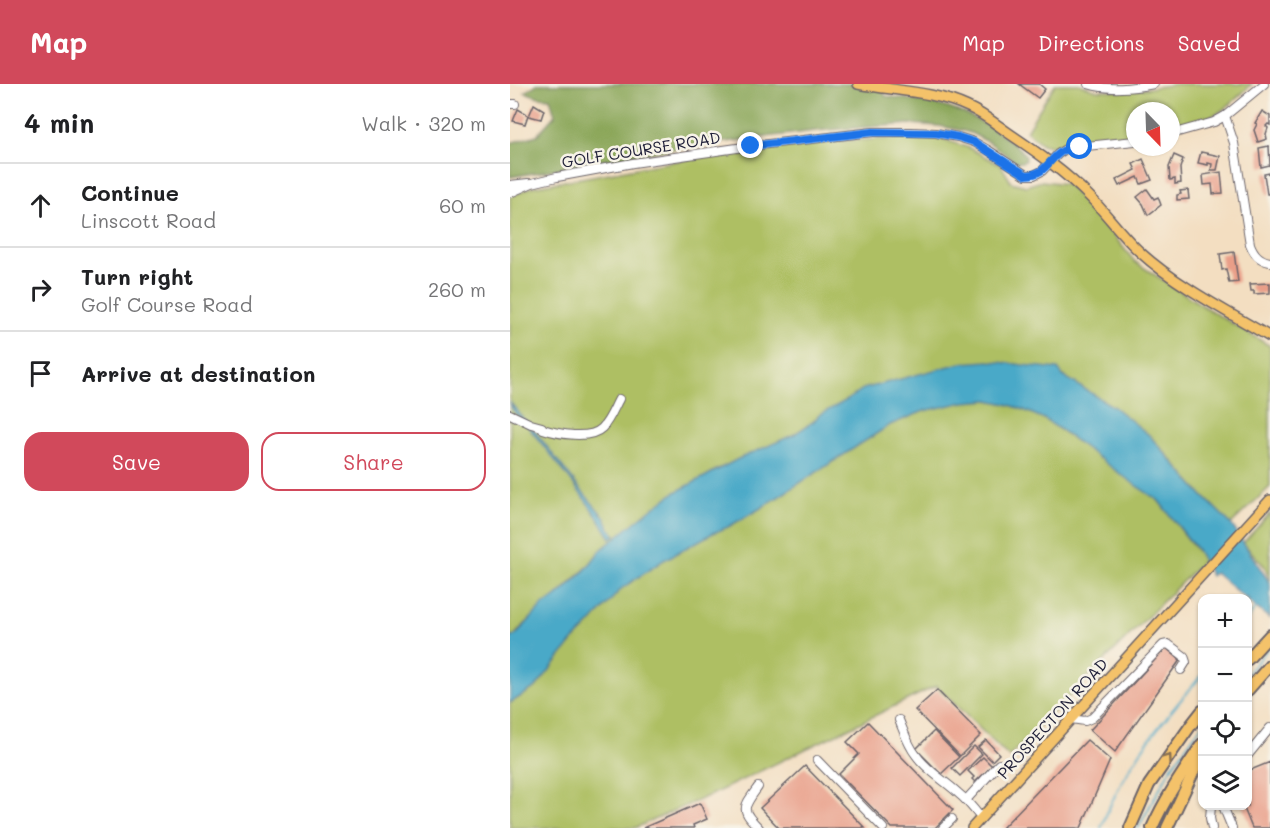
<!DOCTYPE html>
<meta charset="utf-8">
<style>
body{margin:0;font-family:Mali,sans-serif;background:#f2f2f2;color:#202124}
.controls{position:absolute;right:18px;bottom:18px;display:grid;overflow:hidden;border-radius:12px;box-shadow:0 2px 4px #0004}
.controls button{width:54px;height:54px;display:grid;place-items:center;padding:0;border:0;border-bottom:2px solid #e0e0e0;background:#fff;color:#202124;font:30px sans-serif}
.compass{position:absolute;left:616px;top:18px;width:54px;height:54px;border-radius:50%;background:#fff;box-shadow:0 2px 4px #0004;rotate:157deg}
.stop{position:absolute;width:18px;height:18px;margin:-14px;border:4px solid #1a73e8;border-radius:50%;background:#fff}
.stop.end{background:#1a73e8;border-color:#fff;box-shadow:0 2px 6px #0008}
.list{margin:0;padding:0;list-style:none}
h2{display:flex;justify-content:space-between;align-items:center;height:78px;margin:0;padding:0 24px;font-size:26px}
h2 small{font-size:20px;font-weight:400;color:#757577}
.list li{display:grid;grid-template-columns:39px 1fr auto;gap:18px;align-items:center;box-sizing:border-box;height:84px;padding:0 24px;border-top:2px solid #e0e0e0}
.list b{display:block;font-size:22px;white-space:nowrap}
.list p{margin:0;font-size:20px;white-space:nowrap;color:#757577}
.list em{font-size:20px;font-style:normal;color:#757577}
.actions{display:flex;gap:12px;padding:18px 24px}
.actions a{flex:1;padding:14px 0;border:2px solid #d1495b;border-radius:18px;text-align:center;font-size:21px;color:#d1495b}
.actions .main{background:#d1495b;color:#fff}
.icon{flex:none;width:33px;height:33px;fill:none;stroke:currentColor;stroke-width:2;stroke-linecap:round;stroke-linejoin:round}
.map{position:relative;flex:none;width:760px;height:744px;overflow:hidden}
header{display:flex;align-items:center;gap:36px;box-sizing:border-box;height:84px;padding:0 30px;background:#d1495b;color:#fff}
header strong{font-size:28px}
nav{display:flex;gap:33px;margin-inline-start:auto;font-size:21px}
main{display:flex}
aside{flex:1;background:#fff}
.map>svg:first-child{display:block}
</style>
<header>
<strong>Map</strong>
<nav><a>Map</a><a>Directions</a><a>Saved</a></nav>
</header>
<main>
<aside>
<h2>4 min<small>Walk · 320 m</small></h2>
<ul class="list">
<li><svg class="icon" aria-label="ahead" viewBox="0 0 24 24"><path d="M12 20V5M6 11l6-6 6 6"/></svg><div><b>Continue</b><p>Linscott Road</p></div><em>60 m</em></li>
<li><svg class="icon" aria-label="right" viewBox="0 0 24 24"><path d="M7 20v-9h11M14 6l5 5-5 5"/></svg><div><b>Turn right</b><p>Golf Course Road</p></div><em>260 m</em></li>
<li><svg class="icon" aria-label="arrive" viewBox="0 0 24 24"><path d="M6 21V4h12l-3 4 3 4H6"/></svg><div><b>Arrive at destination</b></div></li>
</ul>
<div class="actions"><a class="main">Save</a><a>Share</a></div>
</aside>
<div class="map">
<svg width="760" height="744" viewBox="0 0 760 744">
<rect width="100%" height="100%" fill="#f7f3e8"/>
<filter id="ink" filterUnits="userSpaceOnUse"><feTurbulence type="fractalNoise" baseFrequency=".0167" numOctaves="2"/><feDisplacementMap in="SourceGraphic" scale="12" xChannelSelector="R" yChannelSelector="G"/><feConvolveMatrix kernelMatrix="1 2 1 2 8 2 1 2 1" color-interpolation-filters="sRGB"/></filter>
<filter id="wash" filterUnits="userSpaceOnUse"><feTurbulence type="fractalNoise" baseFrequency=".008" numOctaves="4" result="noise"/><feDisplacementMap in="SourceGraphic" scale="24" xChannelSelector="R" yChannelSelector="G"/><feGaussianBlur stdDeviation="1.35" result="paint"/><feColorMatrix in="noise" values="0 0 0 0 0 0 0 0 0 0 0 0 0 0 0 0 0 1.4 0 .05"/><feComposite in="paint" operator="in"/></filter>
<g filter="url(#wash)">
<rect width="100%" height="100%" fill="#f3dec1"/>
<!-- green -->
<g fill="#aebf63" stroke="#68704f" stroke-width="1.5">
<path d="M545 0H569L587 6 618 7 667 0H742C731 10 721 21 708 29 694 37 676 40 661 45V27H625V52L565 57 543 63 532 60 516 47Z"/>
<polygon points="427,53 459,64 491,81 501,98 516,102 532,97 557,100 591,136 625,178 693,222 760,262 760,403 721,440 690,409 660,374 639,351 604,323 549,289 320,327 283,351 206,386 135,434 75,485 50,509 14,541 0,556 0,113 21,103 200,71 322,57"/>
<polygon points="478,316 511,323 535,335 648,416 694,476 499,673 426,602 207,708 125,744 0,744 0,619 26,603 64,555 115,497 309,379 400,329 438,318"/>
<polygon points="760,429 760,497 755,483 733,459"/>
</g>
<!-- forest -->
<path fill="#8aa659" stroke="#56644a" stroke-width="1.5" d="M27 0H371L375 12C421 18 458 24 496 54 504 60 512 65 516 73L515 77 512 78H506L480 59 461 49 450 46 429 42 400 40 305 47 175 63 0 93V59L27 51 45 31 40 14 29 13 15 8Z"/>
<!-- water -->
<g fill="#4aa9c8" stroke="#366682" stroke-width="1.5">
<path d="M479 277 548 285 553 292 604 323 639 351 690 409 721 440 760 499V535L738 517V514H735L705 489 701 492 687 466 648 416 628 403 551 346 534 335 514 326 497 320 478 316 454 318 414 327 380 341 251 424 218 443 203 449 154 476 111 505 80 540 63 557 26 603 0 619V554L6 551 34 520C43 518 74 488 80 480 84 475 87 470 92 465L141 425 164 409 228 375 283 351 304 337 309 331 337 316 353 305 451 279Z"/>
<path d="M0 318 11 332 24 346 66 400 95 434 99 444 106 451 101 454C77 415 47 379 19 344 13 336 1 328 0 318Z"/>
</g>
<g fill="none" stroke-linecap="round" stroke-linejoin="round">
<!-- stream -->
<g stroke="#4aa9c8" stroke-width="2">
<polyline points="738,535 746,523"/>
<polyline points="738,589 760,562"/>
<path d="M591 744C613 682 651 639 692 591"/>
<polyline points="628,744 661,684 692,641"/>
</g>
</g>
<g id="blocks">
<!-- building -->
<g fill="#e99e88">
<polygon points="509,0 529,0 535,5 528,14"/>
<polygon points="24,20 34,26 31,35 19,32"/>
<polygon points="8,25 18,31 15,40 3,37"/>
<polygon points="752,27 760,32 760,41 758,40 756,42 758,44 756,50 757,55 748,58 744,46 747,40 745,39"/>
<polygon points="759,62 760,81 751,83 749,64"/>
<polygon points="691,68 710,72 707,86 701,86 702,80 698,79 698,81 688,79"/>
<polygon points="664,71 673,75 670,84 671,99 665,100 665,95 660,96 659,83"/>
<polygon points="633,75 642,96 631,100 628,93 609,102 606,96 626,86 623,80"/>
<polygon points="711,88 713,109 703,110 702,100 694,101 693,91"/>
<polygon points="760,89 760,110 757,110 754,90"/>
<polygon points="637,105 644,115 648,113 651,121 638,131 633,120 627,113"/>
<polygon points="678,106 679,115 667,116 667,111 671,110 670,107"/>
<polygon points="724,168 728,198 719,199 716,185 712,186 710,170"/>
<polygon points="760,199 760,209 744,210 744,207 741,207 740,200"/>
<polygon points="656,564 670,576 605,668 580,646"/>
<polygon points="427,606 471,651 450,672 405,626"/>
<polygon points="358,638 443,726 425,744 382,744 329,690 349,670 337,658"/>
<polygon points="424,647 449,673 431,690 406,665"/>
<polygon points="476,656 489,670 482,677 468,663"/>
<polygon points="577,656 600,676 571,744 492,744"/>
<polygon points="464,662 472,670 450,692 442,684"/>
<polygon points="473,673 482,682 465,698 462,695 464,693 458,687"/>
<polygon points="760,678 760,744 742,744 733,722 738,722 738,687"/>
<polygon points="295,682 355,744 269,744 250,724"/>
<polygon points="190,719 197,735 183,741 184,744 133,744"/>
</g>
</g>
</g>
<g filter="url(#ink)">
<use href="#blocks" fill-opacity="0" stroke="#6b646a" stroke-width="1.5"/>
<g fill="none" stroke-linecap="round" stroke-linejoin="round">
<!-- minor casing -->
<g stroke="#6b646a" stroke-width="10">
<g id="minor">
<path d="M578 0C600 7 622 4 644 0"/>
<polyline points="0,20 5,20"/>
<path d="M715 32 724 59 740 160C744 170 749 176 760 178"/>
<polyline points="661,50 704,38 715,32 754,0"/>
<polyline points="0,101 18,99"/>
<polyline points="0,109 22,99 47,93 123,79 241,62 363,48 400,48 426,49 448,53 464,58 478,66 516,91 524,91 532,87 548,70 557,64 625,57"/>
<path d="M0 330 21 340 32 343 33 345C48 350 80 356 92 344 100 336 104 324 109 315"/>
<polyline points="561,635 575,637 582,634 653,561 658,560 674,572 676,578 671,586"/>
<path d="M389 636C394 648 398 661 406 671 417 687 434 696 448 709 457 716 464 725 471 734"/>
<polyline points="738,671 760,644"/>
<polyline points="307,676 373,744"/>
<path d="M248 703C233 724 230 725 249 744"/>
<polyline points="456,716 489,680"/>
<polyline points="701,722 700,734 702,744"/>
<polyline points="713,722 722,744"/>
<polyline points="433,744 442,735"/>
</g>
</g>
<!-- major casing -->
<g stroke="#6b646a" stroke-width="12">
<g id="major">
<path d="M348 0C385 7 424 7 458 23 474 30 487 41 500 50 528 69 555 88 579 112 597 130 612 152 631 169 666 201 718 228 760 253"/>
<polyline points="462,744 760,416"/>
</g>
</g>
<!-- highway casing -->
<g stroke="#6b646a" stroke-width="14">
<g id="highway">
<polyline points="738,575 760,551"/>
<polyline points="738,606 760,581"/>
<polyline points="620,744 639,701 681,641 692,627"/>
<path d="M642 744C655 714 674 687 692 660"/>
<polyline points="657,744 691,672"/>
</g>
</g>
<!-- minor -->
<use href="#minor" stroke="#fff" stroke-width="8"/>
<!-- major -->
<use href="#major" stroke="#f4c26a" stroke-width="9"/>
<!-- highway -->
<use href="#highway" stroke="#f4c26a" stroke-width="10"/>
</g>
<!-- one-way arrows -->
<defs><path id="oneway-chevron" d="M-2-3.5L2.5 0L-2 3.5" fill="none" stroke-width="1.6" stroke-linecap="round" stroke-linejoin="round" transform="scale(1.5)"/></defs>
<use stroke="#8b7252" href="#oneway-chevron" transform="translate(658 674) rotate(-55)"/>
</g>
<g fill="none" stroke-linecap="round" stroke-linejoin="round" filter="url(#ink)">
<!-- route -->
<path stroke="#1a73e8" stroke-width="8" d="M241 62 363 48 426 49 448 53 464 58 516 91C537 90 536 78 551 68 556 64 563 64 570 63"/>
</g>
<g text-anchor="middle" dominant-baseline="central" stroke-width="5" stroke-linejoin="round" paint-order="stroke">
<!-- street labels -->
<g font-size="16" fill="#22223b" stroke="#f7f3e8">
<text transform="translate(131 65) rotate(-9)">GOLF COURSE ROAD</text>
<text transform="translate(542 634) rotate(-48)">PROSPECTON ROAD</text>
</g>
</g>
</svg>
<div class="controls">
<button>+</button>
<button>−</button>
<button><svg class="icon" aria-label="locate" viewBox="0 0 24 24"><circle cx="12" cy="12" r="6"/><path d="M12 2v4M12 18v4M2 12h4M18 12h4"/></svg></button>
<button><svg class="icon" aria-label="layers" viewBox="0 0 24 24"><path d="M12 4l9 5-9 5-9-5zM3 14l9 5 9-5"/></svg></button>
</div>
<svg class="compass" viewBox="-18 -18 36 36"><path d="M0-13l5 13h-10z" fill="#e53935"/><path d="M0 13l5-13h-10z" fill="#757577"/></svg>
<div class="stop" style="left:570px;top:63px"></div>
<div class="stop end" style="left:241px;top:62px"></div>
</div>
</main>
